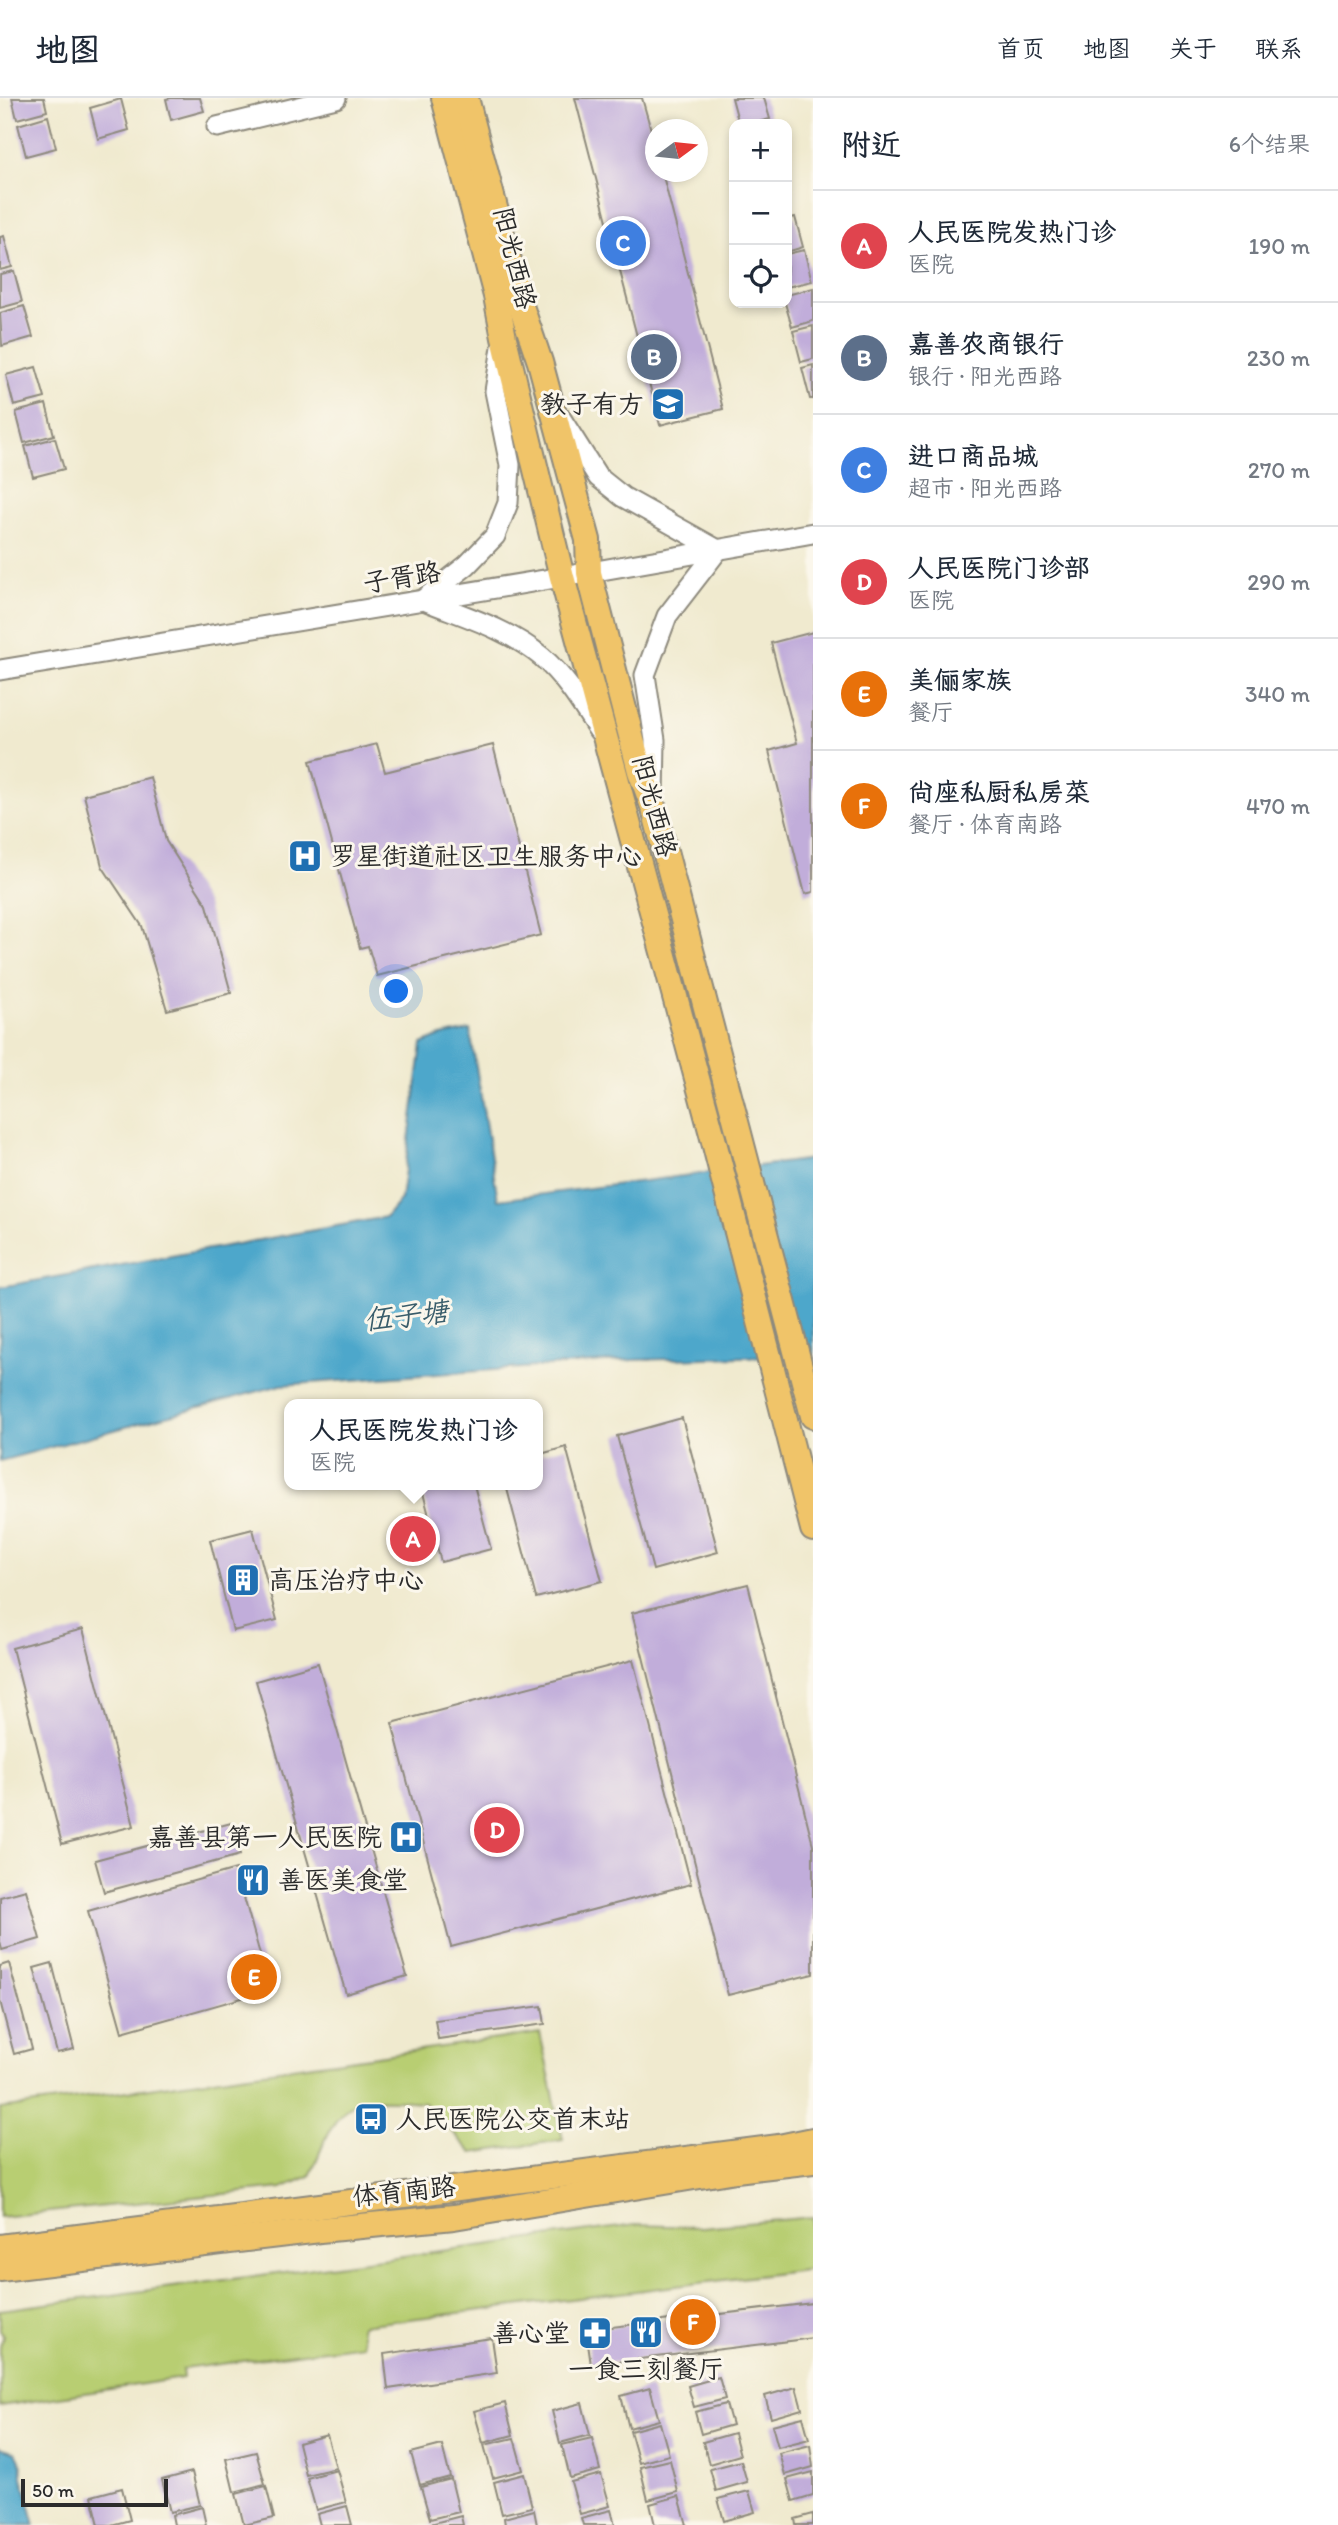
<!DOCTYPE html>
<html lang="zh">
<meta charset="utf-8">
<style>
body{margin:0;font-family:Itim,"LXGW WenKai TC",sans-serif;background:#f6f6f7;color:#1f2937}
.controls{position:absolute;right:21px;top:21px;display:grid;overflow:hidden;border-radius:14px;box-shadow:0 4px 10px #0003}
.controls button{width:63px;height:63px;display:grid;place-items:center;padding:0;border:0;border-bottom:2px solid #e0e1e3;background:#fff;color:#1f2937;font:35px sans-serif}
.compass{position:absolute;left:645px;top:21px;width:63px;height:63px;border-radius:50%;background:#fff;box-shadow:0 4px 10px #0003;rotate:75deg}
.scale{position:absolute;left:21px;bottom:18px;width:147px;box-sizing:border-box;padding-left:7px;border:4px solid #2b2b2b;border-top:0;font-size:19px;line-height:24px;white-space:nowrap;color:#2b2b2b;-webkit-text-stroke:5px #fbf7ec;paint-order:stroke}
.you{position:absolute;left:397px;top:894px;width:24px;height:24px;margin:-18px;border:5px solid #fff;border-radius:50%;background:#1a73e8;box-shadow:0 0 0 10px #1a73e833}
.badge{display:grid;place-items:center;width:46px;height:46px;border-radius:50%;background:#1f6fb2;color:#fff;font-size:23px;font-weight:700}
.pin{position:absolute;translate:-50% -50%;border:4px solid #fff;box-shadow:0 2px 7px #0006}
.popup{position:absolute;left:284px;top:1301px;width:259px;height:91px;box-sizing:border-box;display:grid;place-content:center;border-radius:14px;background:#fff;filter:drop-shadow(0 2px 5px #0005);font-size:23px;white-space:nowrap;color:#747a83}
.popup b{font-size:26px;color:#1f2937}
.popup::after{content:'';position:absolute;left:50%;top:100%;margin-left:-14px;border:14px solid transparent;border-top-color:#fff}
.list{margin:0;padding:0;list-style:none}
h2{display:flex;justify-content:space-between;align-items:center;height:91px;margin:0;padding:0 28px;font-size:30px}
h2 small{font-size:23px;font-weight:400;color:#747a83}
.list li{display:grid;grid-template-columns:46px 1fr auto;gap:21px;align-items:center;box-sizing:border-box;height:112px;padding:0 28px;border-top:2px solid #e0e1e3}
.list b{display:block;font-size:26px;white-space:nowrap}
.list p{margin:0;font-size:23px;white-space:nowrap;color:#747a83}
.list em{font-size:23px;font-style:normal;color:#747a83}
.icon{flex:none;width:38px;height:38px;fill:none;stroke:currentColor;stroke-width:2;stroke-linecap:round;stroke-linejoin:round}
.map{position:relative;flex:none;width:813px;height:2427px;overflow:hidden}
header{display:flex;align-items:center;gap:42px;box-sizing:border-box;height:98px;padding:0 35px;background:#fff;border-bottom:2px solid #e0e1e3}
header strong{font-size:33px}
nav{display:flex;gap:38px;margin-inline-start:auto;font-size:24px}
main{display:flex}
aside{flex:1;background:#fff}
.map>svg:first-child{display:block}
</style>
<header>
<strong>地图</strong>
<nav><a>首页</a><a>地图</a><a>关于</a><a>联系</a></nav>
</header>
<main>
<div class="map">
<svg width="813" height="2427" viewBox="0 0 813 2427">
<rect width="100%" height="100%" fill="#fbf7ec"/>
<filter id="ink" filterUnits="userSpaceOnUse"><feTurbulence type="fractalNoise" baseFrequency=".0143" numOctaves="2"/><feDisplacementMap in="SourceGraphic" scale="14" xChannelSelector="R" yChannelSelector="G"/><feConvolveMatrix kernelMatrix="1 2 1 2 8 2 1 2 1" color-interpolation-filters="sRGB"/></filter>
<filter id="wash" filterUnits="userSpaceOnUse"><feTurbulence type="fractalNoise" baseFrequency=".00686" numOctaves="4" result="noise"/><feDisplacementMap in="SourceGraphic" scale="28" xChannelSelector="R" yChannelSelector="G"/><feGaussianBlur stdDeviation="1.57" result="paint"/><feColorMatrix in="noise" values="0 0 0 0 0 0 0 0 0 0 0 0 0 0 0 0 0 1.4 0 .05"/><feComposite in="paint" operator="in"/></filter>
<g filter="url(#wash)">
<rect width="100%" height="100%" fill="#f0eacf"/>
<!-- green -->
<g fill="#b8ce72" stroke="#727c4e" stroke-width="2">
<path d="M540 1935 563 2042 472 2055 424 2004C405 2003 370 1998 352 2007 330 2020 320 2056 310 2078L282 2090 0 2119V2011Z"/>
<polygon points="813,2119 813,2171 361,2227 363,2247 182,2271 183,2280 0,2308 0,2250 3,2238 0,2231 0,2212 635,2127 701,2129"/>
</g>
<!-- water -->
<g fill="#4da7cb" stroke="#3c697b" stroke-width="2">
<polygon points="470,932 498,1102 813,1061 813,1257 634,1262 281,1287 0,1363 0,1189 386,1119 401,1101 422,946 441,938"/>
<polygon points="0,2349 16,2354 22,2366 22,2379 35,2427 0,2427"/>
</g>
<g id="blocks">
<!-- building -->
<g fill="#c1adda">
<polygon points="12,0 44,0 47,13 17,21"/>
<polygon points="171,0 200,0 204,13 171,22 166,1"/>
<polygon points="575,0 642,0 656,50 656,74 662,74 723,311 660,327"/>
<polygon points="732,0 764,0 770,21 750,26 739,26"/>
<polygon points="121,1 129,32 98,41 90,10"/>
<polygon points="48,18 56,50 26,58 18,27"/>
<polygon points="795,119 803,149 787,154 787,121"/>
<polygon points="4,138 12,169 0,172 0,139"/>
<polygon points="804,152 812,183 787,189 787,156"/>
<polygon points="14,173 22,204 0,210 0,176"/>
<polygon points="813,190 813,223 792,229 785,205 787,197"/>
<polygon points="24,208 33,239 2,248 0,215"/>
<polygon points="813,228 813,261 801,264 793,233"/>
<polygon points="813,267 813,301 810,301 802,270"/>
<polygon points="36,269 45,300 14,308 6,277"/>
<polygon points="46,306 54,337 24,345 16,314"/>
<polygon points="55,340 64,371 33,379 25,348"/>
<polygon points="813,534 813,794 805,796 769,653 797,645 771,545"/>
<polygon points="377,646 385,674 493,647 541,837 377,878 368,848 360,850 310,663"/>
<polygon points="150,679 166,743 207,807 231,895 167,912 142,828 102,768 84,697"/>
<polygon points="682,1320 718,1454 653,1472 617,1338"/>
<polygon points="566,1349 602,1483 536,1500 506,1387 537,1387 537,1357"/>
<polygon points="421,1387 474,1387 491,1451 441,1464"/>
<polygon points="253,1431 277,1522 233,1533 210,1442"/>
<polygon points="748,1486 813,1747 813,1876 728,1897 632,1515"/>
<polygon points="83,1531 134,1728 62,1746 12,1550"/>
<polygon points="633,1562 691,1786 451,1849 392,1625"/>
<polygon points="318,1565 407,1878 346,1896 256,1583"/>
<polygon points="231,1725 240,1757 104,1794 95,1762"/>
<polygon points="236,1771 270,1892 122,1934 88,1813"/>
<polygon points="26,1792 40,1841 2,1852 0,1844 0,1799"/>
<polygon points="9,1865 32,1951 14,1956 0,1903 0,1868"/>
<polygon points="52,1865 74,1951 57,1955 34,1870"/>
<polygon points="542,1908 545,1926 438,1941 435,1922"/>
<polygon points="813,2205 813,2240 591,2267 586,2232"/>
<polygon points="492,2240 497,2275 388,2291 384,2256"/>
<polygon points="719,2279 725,2301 694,2309 688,2288"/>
<polygon points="796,2289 802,2311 771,2320 765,2298"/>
<polygon points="650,2290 659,2322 629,2330 621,2298"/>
<polygon points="505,2305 513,2337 483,2345 474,2313"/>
<polygon points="582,2305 590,2337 560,2345 552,2313"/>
<polygon points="726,2306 732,2327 701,2336 695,2314"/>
<polygon points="803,2319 809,2341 778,2349 772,2327"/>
<polygon points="660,2325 669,2357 639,2365 630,2333"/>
<polygon points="734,2335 740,2357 709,2366 703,2344"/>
<polygon points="327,2337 336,2370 306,2377 298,2345"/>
<polygon points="514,2340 523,2372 493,2380 484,2347"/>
<polygon points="592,2340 600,2372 570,2380 562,2347"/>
<polygon points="442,2347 450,2379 420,2387 411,2355"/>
<polygon points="810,2347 813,2369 785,2377 779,2355"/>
<polygon points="256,2354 265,2386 234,2394 226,2361"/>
<polygon points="670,2362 678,2394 648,2402 640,2369"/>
<polygon points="741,2363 747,2384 716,2393 710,2371"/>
<polygon points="337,2372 346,2404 316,2412 307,2380"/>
<polygon points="192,2374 200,2407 170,2414 162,2382"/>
<polygon points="813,2374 813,2397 793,2403 787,2381"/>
<polygon points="524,2376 532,2409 502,2416 494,2384"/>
<polygon points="601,2376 610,2408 580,2416 571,2384"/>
<polygon points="451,2381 459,2414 430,2421 421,2389"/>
<polygon points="266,2388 274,2420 244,2427 236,2396"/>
<polygon points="122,2390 130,2422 111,2427 99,2427 92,2398"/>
<polygon points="749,2393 755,2414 724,2423 718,2401"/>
<polygon points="679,2398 687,2427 655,2427 650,2406"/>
<polygon points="347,2408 352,2427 320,2427 317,2416"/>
<polygon points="202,2409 206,2427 174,2427 172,2417"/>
<polygon points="534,2412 537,2427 505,2427 504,2420"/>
<polygon points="611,2412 615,2427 583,2427 581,2420"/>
<polygon points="813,2416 813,2427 796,2427 795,2421"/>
<polygon points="461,2418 463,2427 430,2427 430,2426"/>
</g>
</g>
</g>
<g filter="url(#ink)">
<use href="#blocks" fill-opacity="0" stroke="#8e8a7d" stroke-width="2"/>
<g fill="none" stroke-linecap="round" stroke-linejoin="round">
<!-- minor casing -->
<g stroke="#8e8a7d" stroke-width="23">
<g id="minor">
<polyline points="217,29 336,0"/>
<polyline points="560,319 598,379 623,399 718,452"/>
<polyline points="424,501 467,467 495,438 508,405 510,367 495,293 503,243"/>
<path d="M424 502C463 518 509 531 542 559 566 580 582 607 599 633"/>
<polyline points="0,572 562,479 813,435"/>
<polyline points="654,701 655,642 645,577 667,518 718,452"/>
</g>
</g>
<!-- major casing -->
<g stroke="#8e8a7d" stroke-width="28">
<g id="major">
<polyline points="444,0 496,198 504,240 562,479 712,1036 813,1431"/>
<polyline points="466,0 521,208 540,264 588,442 589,475 640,673 654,711 813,1318"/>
<polyline points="0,2149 779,2049 813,2042"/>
<polyline points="0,2171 320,2132 454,2119 736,2072 813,2063"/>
</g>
</g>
<!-- minor -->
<use href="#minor" stroke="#fff" stroke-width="19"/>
<!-- major -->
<use href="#major" stroke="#f0c469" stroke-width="24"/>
</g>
</g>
<!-- icons -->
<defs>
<g id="school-square" transform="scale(1.75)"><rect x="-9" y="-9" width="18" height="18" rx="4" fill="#1f6fb2" stroke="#fbf7ec"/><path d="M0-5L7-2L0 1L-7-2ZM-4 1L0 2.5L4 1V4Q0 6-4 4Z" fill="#fff"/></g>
<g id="hospital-square" transform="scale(1.75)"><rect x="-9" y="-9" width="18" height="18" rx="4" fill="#1f6fb2" stroke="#fbf7ec"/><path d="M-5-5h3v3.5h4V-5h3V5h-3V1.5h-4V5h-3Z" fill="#fff"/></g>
<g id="building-square" transform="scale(1.75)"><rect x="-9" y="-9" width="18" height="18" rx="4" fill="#1f6fb2" stroke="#fbf7ec"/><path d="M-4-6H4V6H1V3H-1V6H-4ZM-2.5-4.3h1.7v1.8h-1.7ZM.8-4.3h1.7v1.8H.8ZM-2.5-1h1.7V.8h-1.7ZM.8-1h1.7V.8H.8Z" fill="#fff"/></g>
<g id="restaurant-square" transform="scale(1.75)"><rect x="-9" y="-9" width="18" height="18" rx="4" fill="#1f6fb2" stroke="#fbf7ec"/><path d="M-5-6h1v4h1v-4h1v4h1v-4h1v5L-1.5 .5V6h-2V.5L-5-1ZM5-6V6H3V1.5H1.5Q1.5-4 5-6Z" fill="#fff"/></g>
<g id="bus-square" transform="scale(1.75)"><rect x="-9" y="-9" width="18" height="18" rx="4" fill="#1f6fb2" stroke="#fbf7ec"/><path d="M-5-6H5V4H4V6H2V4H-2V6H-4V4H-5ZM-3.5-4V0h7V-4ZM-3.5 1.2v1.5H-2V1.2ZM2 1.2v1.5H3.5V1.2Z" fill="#fff"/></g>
<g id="pharmacy-square" transform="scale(1.75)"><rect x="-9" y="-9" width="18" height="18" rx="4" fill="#1f6fb2" stroke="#fbf7ec"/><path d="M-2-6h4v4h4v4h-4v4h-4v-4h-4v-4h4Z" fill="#fff"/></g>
</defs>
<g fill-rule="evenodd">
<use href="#school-square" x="668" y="306"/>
<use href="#hospital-square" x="305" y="758"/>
<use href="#building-square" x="243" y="1482"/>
<use href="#hospital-square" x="406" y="1739"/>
<use href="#restaurant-square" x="253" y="1782"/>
<use href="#bus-square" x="371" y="2021"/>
<use href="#restaurant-square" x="646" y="2234"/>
<use href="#pharmacy-square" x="595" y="2235"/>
</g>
<g text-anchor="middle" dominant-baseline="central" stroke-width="6" stroke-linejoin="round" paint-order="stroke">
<!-- street labels -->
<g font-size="26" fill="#2b2b2b" stroke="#fbf7ec">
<text transform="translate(515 160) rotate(76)">阳光西路</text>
<text transform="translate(402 479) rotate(-9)">子胥路</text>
<text transform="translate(655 708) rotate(75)">阳光西路</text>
<text transform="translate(404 2093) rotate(-6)">体育南路</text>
</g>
<!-- poi labels -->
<g font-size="26" fill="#2b2b2b" stroke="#fbf7ec" text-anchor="start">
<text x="644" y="306" text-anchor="end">教子有方</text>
<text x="330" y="758">罗星街道社区卫生服务中心</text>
<text x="268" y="1482">高压治疗中心</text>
<text x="382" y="1739" text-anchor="end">嘉善县第一人民医院</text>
<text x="278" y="1782">善医美食堂</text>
<text x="396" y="2021">人民医院公交首末站</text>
<text x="570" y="2235" text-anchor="end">善心堂</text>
<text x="646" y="2271" text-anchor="middle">一食三刻餐厅</text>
</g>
<!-- water labels -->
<g font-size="28" font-style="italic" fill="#395d6b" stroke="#fbf7ec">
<text transform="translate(406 1217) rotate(-6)">伍子塘</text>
</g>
</g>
</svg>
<div class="controls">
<button>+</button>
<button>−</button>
<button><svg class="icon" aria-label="locate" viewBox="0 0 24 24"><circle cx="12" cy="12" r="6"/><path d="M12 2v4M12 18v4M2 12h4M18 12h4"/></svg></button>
</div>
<svg class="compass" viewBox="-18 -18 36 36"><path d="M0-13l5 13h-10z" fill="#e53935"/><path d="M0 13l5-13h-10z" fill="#747a83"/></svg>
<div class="scale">50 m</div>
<div class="you"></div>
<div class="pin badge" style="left:413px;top:1441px;background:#e0444e">A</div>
<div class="popup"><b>人民医院发热门诊</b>医院</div>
<div class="pin badge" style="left:654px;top:259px;background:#5c6f8a">B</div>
<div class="pin badge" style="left:623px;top:145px;background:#3f7fe0">C</div>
<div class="pin badge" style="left:497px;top:1732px;background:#e0444e">D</div>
<div class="pin badge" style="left:254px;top:1879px;background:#e8710a">E</div>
<div class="pin badge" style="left:693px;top:2224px;background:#e8710a">F</div>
</div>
<aside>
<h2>附近<small>6个结果</small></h2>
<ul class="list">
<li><span class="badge" style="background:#e0444e">A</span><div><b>人民医院发热门诊</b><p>医院</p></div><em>190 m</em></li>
<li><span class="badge" style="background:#5c6f8a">B</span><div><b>嘉善农商银行</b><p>银行 · 阳光西路</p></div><em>230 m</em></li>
<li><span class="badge" style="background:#3f7fe0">C</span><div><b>进口商品城</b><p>超市 · 阳光西路</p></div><em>270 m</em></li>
<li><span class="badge" style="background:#e0444e">D</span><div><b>人民医院门诊部</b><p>医院</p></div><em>290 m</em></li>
<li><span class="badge" style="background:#e8710a">E</span><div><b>美俪家族</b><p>餐厅</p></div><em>340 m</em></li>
<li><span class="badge" style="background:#e8710a">F</span><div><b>尚座私厨私房菜</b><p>餐厅 · 体育南路</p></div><em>470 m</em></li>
</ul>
</aside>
</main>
